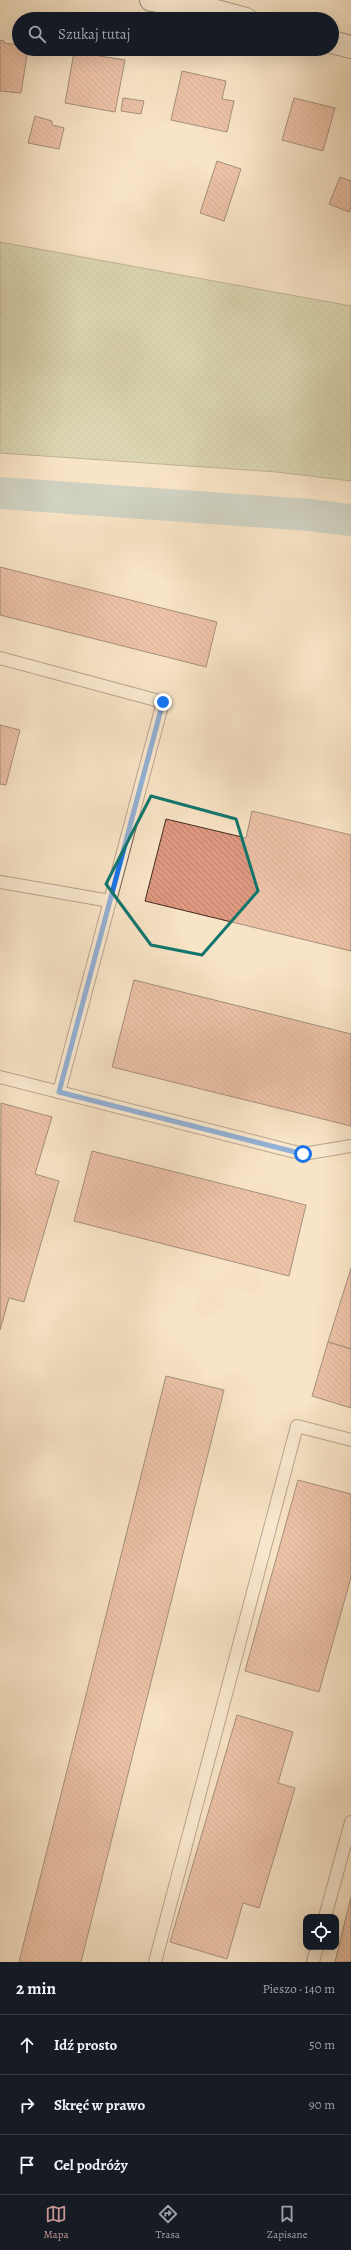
<!DOCTYPE html>
<html lang="pl">
<meta charset="utf-8">
<style>
body{margin:0;font-family:Alegreya,serif;background:#242831;color:#f1f3f6}
.controls{position:absolute;right:12px;bottom:12px;display:grid;overflow:hidden;border-radius:8px;box-shadow:0 4px 16px #0002}
.controls button{width:36px;height:36px;display:grid;place-items:center;padding:0;border:0;border-bottom:1px solid #363941;background:#171b24;color:#f1f3f6;font:20px sans-serif}
.stop{position:absolute;width:12px;height:12px;margin:-9px;border:3px solid #1a73e8;border-radius:50%;background:#fff}
.stop.end{background:#1a73e8;border-color:#fff;box-shadow:0 1px 4px #0008}
.list{margin:0;padding:0;list-style:none}
h2{display:flex;justify-content:space-between;align-items:center;height:52px;margin:0;padding:0 16px;font-size:17px}
h2 small{font-size:13px;font-weight:400;color:#9ea1a6}
.list li{display:grid;grid-template-columns:26px 1fr auto;gap:12px;align-items:center;box-sizing:border-box;height:60px;padding:0 16px;border-top:1px solid #363941}
.list b{display:block;font-size:15px;white-space:nowrap}
.list em{font-size:13px;font-style:normal;color:#9ea1a6}
.icon{flex:none;width:22px;height:22px;fill:none;stroke:currentColor;stroke-width:2;stroke-linecap:round;stroke-linejoin:round}
.map{position:relative;flex:none;width:351px;height:1962px;overflow:hidden}
.search{position:absolute;background:#171b24;box-shadow:0 4px 16px #0002;left:12px;right:12px;top:12px;height:44px;display:flex;align-items:center;gap:10px;box-sizing:border-box;padding:0 14px;border-radius:22px;color:#9ea1a6;font-size:15px}
.sheet{height:232px;background:#171b24}
nav{display:flex;justify-content:space-around;align-items:center;box-sizing:border-box;height:56px;border-top:1px solid #363941;background:#171b24;font-size:11px;color:#9ea1a6}
nav a{display:grid;justify-items:center;gap:2px}
nav .on{color:#c59692}
.map>svg:first-child{display:block}
</style>
<div class="map">
<svg width="351" height="1962" viewBox="0 0 351 1962">
<defs>
<pattern id="park-dots" width="8" height="8" patternUnits="userSpaceOnUse"><rect width="8" height="8" fill="#b9c598"/><path d="M2 2h.1M6 6h.1" fill="none" stroke="#a0a983" stroke-width="1.8" stroke-linecap="round"/></pattern>
<pattern id="building-back-hatch" width="6" height="6" patternUnits="userSpaceOnUse"><rect width="6" height="6" fill="#df9981"/><path d="M-1 5l2 2M0 0l6 6M5-1l2 2" fill="none" stroke="#b67d69"/></pattern>
</defs>
<rect width="100%" height="100%" fill="#f8e4c6"/>
<filter id="stains"><feTurbulence type="fractalNoise" baseFrequency=".005" numOctaves="4"/><feColorMatrix values="0 0 0 0 .2 0 0 0 0 .09 0 0 0 0 .02 0 0 0 .5 -.17"/></filter>
<radialGradient id="worn" r=".72"><stop offset=".6" stop-color="#630" stop-opacity="0"/><stop offset="1" stop-color="#630" stop-opacity=".3"/></radialGradient>
<!-- park -->
<polygon fill="url(#park-dots)" stroke="#7e785d" points="0,242 351,306 351,481 277,472 0,453"/>
<g fill="none" stroke-linecap="round" stroke-linejoin="round">
<!-- canal -->
<polyline stroke="#a0bdbc" stroke-width="32" points="0,493 310,515 351,520"/>
</g>
<!-- building -->
<g fill="url(#building-back-hatch)" stroke="#422b22">
<polygon points="0,40 4,41 4,43 19,45 19,49 28,49 21,93 0,91"/>
<polygon points="74,52 125,60 115,112 65,103"/>
<polygon points="182,71 226,81 222,99 234,101 227,132 171,120"/>
<polygon points="123,98 144,101 141,114 121,111"/>
<polygon points="294,98 335,108 323,151 282,140"/>
<polygon points="35,116 52,121 52,125 64,128 59,149 28,143"/>
<polygon points="217,161 241,169 224,221 200,213"/>
<polygon points="340,177 351,181 351,207 349,212 329,204"/>
<polygon points="0,567 217,622 206,667 0,615"/>
<polygon points="0,725 20,730 6,785 0,784"/>
<polygon points="252,811 351,835 351,951 145,901 166,819 246,838"/>
<polygon points="134,980 351,1034 351,1126 112,1067"/>
<polygon points="1,1103 52,1117 35,1174 59,1181 24,1302 9,1298 0,1330"/>
<polygon points="92,1151 306,1205 289,1276 74,1221"/>
<polygon points="351,1268 351,1349 328,1342"/>
<polygon points="328,1342 351,1349 351,1408 312,1396"/>
<polygon points="166,1376 224,1390 81,1962 19,1962"/>
<polygon points="298,1480 351,1494 351,1577 319,1692 245,1671"/>
<polygon points="237,1715 293,1732 278,1783 295,1788 259,1908 243,1903 227,1959 170,1942"/>
<polygon points="351,1897 351,1962 335,1962"/>
</g>
<g fill="none" stroke-linecap="round" stroke-linejoin="round">
<!-- service casing -->
<g stroke="#70594b" stroke-width="14">
<g id="service">
<polyline points="0,658 163,702 59,1092"/>
<polyline points="0,882 110,901"/>
<polyline points="0,1077 303,1154 351,1146"/>
<polyline points="325,1917 351,1822"/>
<polyline points="155,1962 297,1426 351,1440"/>
<polyline points="313,1962 317,1947"/>
</g>
</g>
<!-- secondary casing -->
<g stroke="#422b22" stroke-width="24">
<g id="secondary">
<polyline points="151,0 216,11 246,19"/>
<polyline points="332,42 351,47"/>
</g>
</g>
<!-- service -->
<use href="#service" stroke="#faedda" stroke-width="12"/>
<!-- secondary -->
<use href="#secondary" stroke="#faedda" stroke-width="22"/>
</g>
<g fill="none" stroke-linecap="round" stroke-linejoin="round">
<!-- route -->
<polyline stroke="#1a73e8" stroke-width="5" points="163,702 59,1092 303,1154"/>
</g>
<!-- marked area -->
<path d="M0 0H351V1962H0ZM151 796 236 819 258 891 202 955 151 945 106 884Z" fill="#f8e4c6" fill-opacity=".55" fill-rule="evenodd"/>
<path fill="none" stroke="#0f766e" stroke-width="3" stroke-linejoin="round" d="M151 796 236 819 258 891 202 955 151 945 106 884Z"/>
<rect width="100%" height="100%" filter="url(#stains)"/>
<rect width="100%" height="100%" fill="url(#worn)"/>
</svg>
<div class="controls">
<button><svg class="icon" aria-label="locate" viewBox="0 0 24 24"><circle cx="12" cy="12" r="6"/><path d="M12 2v4M12 18v4M2 12h4M18 12h4"/></svg></button>
</div>
<div class="stop" style="left:303px;top:1154px"></div>
<div class="stop end" style="left:163px;top:702px"></div>
<div class="search"><svg class="icon" aria-label="search" viewBox="0 0 24 24"><circle cx="10" cy="10" r="6"/><path d="M15 15l6 6"/></svg>Szukaj tutaj</div>
</div>
<section class="sheet">
<h2>2 min<small>Pieszo · 140 m</small></h2>
<ul class="list">
<li><svg class="icon" aria-label="ahead" viewBox="0 0 24 24"><path d="M12 20V5M6 11l6-6 6 6"/></svg><div><b>Idź prosto</b></div><em>50 m</em></li>
<li><svg class="icon" aria-label="right" viewBox="0 0 24 24"><path d="M7 20v-9h11M14 6l5 5-5 5"/></svg><div><b>Skręć w prawo</b></div><em>90 m</em></li>
<li><svg class="icon" aria-label="arrive" viewBox="0 0 24 24"><path d="M6 21V4h12l-3 4 3 4H6"/></svg><div><b>Cel podróży</b></div></li>
</ul>
</section>
<nav>
<a class="on"><svg class="icon" aria-label="map" viewBox="0 0 24 24"><path d="M3 6l6-2 6 2 6-2v14l-6 2-6-2-6 2zM9 4v14M15 6v14"/></svg>Mapa</a>
<a><svg class="icon" aria-label="directions" viewBox="0 0 24 24"><path d="M12 3l9 9-9 9-9-9zM9 14v-3h6M13 9l2 2-2 2"/></svg>Trasa</a>
<a><svg class="icon" aria-label="saved" viewBox="0 0 24 24"><path d="M7 4h10v16l-5-4-5 4z"/></svg>Zapisane</a>
</nav>
